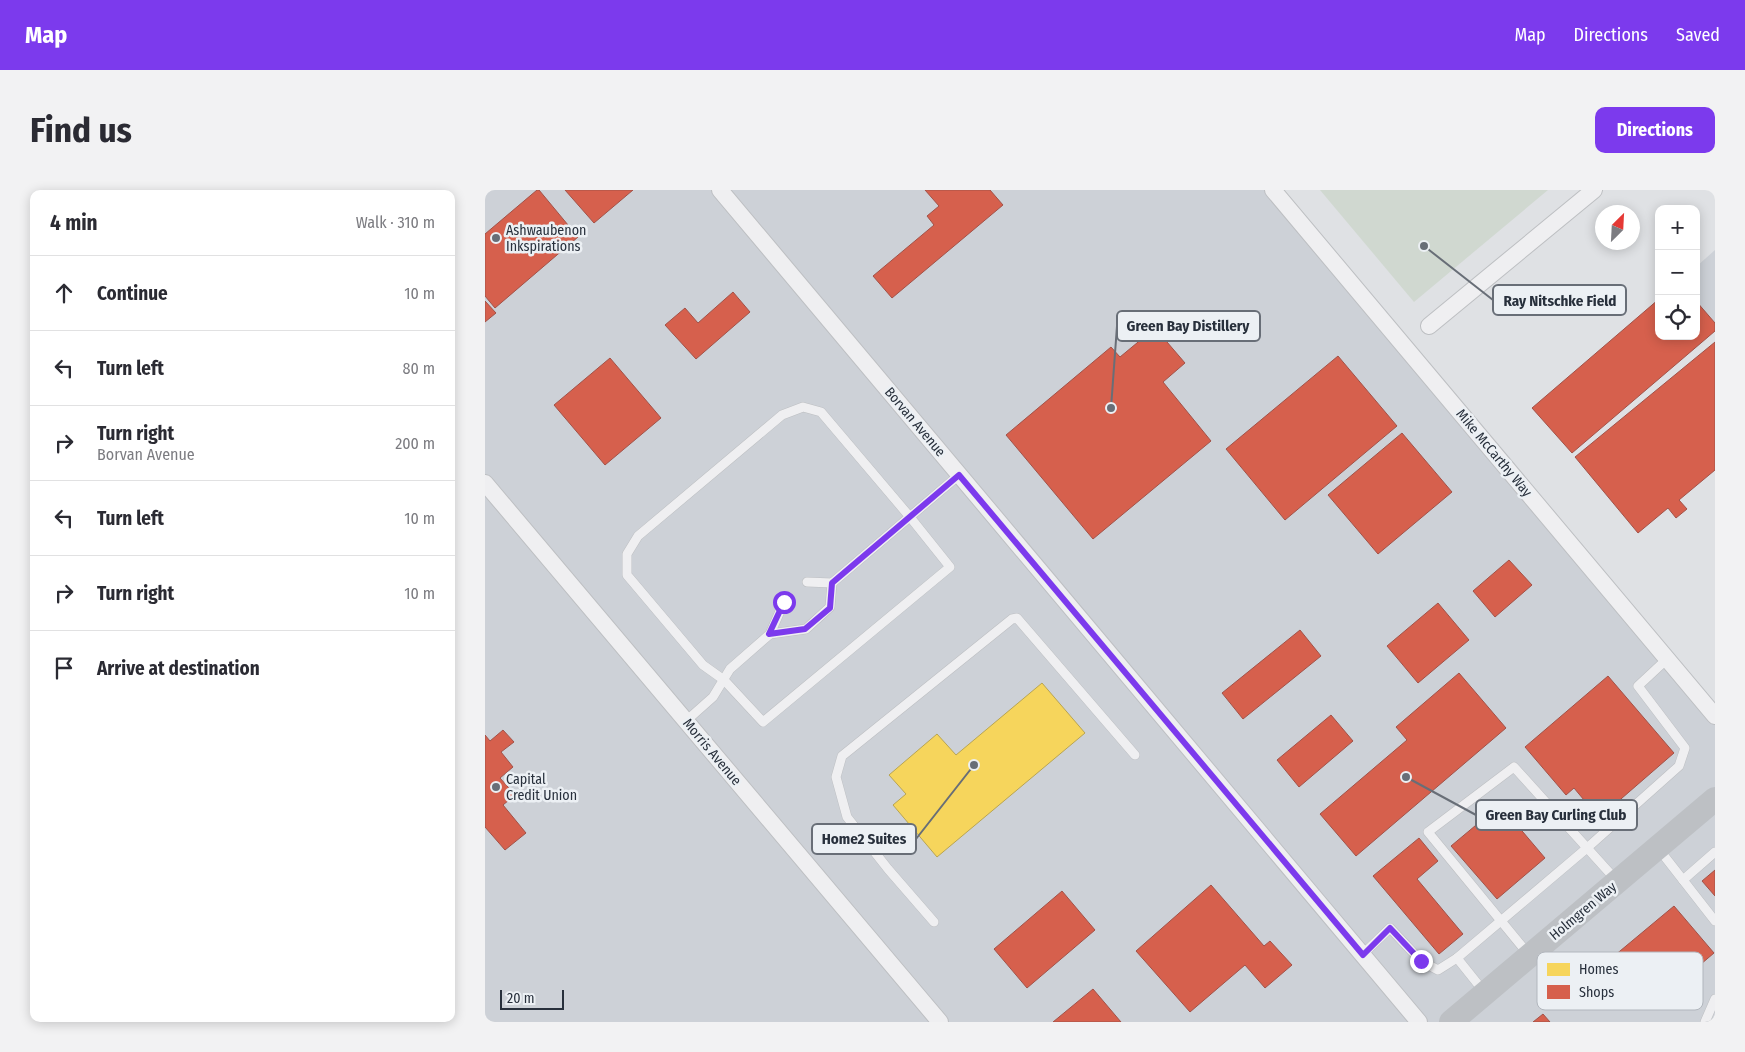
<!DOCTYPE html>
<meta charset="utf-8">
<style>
body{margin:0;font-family:"Fira Sans Condensed",sans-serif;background:#f2f2f3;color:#2b2b33}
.controls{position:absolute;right:15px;top:15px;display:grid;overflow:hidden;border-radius:10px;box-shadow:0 2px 12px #0003}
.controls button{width:45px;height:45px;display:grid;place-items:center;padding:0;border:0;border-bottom:1px solid #e1e1e2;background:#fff;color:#2b2b33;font:25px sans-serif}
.compass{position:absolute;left:1110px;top:15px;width:45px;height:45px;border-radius:50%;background:#fff;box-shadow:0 2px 12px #0003;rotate:24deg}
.scale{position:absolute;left:15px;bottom:12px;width:64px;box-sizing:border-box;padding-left:5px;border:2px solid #28303c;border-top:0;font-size:14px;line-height:18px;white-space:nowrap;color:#28303c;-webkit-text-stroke:4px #ecf0f4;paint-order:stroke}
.stop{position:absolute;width:15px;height:15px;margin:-11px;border:4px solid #7c3aed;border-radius:50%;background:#fff}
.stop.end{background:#7c3aed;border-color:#fff;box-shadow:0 1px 5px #0008}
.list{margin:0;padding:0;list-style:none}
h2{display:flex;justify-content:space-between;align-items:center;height:65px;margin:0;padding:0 20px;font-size:21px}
h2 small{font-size:16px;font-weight:400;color:#7c7c81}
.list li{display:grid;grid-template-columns:32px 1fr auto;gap:15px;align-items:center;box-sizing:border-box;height:75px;padding:0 20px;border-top:1px solid #e1e1e2}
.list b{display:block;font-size:19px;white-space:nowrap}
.list p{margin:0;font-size:16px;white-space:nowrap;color:#7c7c81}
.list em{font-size:16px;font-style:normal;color:#7c7c81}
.icon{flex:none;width:28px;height:28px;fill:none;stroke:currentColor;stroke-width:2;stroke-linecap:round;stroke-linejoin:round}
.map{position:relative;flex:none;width:1230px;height:832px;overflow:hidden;border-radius:10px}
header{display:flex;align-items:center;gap:30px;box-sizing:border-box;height:70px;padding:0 25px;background:#7c3aed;color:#fff}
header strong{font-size:24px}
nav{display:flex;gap:28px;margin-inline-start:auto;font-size:18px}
.intro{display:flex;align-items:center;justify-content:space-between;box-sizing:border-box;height:120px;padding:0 30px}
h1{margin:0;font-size:35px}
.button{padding:12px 22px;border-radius:10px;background:#7c3aed;color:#fff;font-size:18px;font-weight:700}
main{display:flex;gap:30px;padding:0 30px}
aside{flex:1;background:#fff;border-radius:10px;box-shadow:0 2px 12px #0003}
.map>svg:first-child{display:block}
</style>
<header>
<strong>Map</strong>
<nav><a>Map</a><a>Directions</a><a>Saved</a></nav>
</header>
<div class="intro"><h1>Find us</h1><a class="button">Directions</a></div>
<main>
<aside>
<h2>4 min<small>Walk · 310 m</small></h2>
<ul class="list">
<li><svg class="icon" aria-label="ahead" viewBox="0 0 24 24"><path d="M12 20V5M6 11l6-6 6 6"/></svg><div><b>Continue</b></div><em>10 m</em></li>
<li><svg class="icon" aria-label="left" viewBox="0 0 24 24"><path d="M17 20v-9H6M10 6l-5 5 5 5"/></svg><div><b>Turn left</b></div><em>80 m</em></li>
<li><svg class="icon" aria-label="right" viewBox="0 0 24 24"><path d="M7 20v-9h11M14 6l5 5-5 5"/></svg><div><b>Turn right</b><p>Borvan Avenue</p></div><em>200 m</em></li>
<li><svg class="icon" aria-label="left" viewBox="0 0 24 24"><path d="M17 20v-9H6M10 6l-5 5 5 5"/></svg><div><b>Turn left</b></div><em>10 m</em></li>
<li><svg class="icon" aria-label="right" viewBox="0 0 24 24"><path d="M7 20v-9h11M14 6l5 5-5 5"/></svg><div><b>Turn right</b></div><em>10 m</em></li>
<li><svg class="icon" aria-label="arrive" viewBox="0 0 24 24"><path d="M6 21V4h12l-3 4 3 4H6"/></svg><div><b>Arrive at destination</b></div></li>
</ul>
</aside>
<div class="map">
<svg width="1230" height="832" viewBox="0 0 1230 832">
<rect width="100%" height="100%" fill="#dfe1e4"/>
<!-- built -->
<g fill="#cdd1d7">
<polygon points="0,0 788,0 1230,526 1230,832 0,832"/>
<polygon points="1230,60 1230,133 1211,111 1211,77"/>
</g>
<!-- green -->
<polygon fill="#d0d8d0" points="835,0 1063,0 929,112"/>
<!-- homes -->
<polygon fill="#f6d55c" stroke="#b8a452" points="557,493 600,543 452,667 408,615 421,604 404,585 452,544 471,565"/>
<!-- shops -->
<g fill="#d6604d" stroke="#a25248">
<polygon points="52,0 54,0 93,47 10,118 0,106 0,44"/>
<polygon points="80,0 148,0 109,33"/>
<polygon points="440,0 505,0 518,15 407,108 388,86 449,35 442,26 454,16"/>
<polygon points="248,102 265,122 211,169 180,135 200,118 213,133"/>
<polygon points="1174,109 1174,146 1211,146 1211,111 1230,133 1230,141 1087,263 1047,218"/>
<polygon points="0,111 11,123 0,132"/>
<polygon points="670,138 700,173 678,192 726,251 608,349 521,245 626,157 635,167"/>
<polygon points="1230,152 1230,280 1194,310 1202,319 1191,328 1183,318 1153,343 1090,267"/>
<polygon points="853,166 912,236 800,330 741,259"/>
<polygon points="125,168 176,228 120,275 69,215"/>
<polygon points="917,243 967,302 893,364 843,305"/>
<polygon points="1024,370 1047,395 1010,427 988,401"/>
<polygon points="953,413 984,450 933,493 902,456"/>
<polygon points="815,440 836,466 758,529 737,503"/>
<polygon points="974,483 1021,538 871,666 835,624 922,550 911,537"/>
<polygon points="1123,486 1189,563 1114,628 1089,598 1081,605 1040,557"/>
<polygon points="846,525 868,551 814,597 792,570"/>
<polygon points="18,540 29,552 16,562 28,577 15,588 30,605 18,615 41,643 20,660 0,637 0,545 5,551"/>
<polygon points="1015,615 1060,668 1012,709 966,656"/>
<polygon points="934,648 953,671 932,689 978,744 954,764 888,686"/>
<polygon points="1230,680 1230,706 1217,691"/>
<polygon points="726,695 779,756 785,751 807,775 780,798 760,775 705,822 651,761"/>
<polygon points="577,701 610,740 542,798 509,759"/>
<polygon points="1189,716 1229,763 1169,814 1129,766"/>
<polygon points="608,799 636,832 568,832"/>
<polygon points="1058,824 1065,832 1048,832"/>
</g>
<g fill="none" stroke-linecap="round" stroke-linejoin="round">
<!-- lane casing -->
<g stroke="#bdbfc2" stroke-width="10">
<g id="lane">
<polygon points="318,217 336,222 425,327 465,377 278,532 239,490 218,475 142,385 142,364 153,346 297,225"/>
<polyline points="322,392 347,393 474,285"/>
<polyline points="285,444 321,439 345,417 347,393"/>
<polyline points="201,531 228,507 245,479 285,444 299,412"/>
<polyline points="1173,658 1230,731"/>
<polyline points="1198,690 1230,662"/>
<polyline points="449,732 403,679 362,627 351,587 357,566 527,429 532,428 650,565"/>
<polyline points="877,765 905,738 936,771 953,780 972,768"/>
<polyline points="1044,765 943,642 1029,577 1131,690"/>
<polyline points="1000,803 972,768 1102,658 1194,576 1200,558 1153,496 1182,469"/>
<polyline points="1220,832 1230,809"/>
</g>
</g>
<!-- street casing -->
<g stroke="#bdbfc2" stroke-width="18">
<g id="street">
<polyline points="235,0 934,832"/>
<polyline points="788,0 1230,526"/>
<polyline points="944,136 1109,0"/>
<polyline points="0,293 455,832"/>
</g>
</g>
<!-- lane -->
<use href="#lane" stroke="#efeff1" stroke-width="9"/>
<!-- street -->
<use href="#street" stroke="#efeff1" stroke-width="16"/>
<!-- secondary -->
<polyline stroke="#bdc0c4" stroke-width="24" points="966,832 1230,609"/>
</g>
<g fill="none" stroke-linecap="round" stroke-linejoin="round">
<!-- route -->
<polyline stroke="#7c3aed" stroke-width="6" points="299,412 284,444 320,439 345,418 347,393 474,285 878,765 905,738 936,771"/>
</g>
<!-- markers -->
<g fill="#686e77" stroke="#ecf0f4" stroke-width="2">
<circle cx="11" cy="48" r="5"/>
<circle cx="11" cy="597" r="5"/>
</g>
<g text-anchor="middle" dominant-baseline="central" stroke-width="5" stroke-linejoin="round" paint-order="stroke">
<!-- poi labels -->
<g font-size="14" fill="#28303c" stroke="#ecf0f4" text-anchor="start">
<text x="21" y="40">Ashwaubenon<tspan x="21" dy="16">Inkspirations</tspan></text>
<text x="21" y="589">Capital<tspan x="21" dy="16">Credit Union</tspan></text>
</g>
<!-- street labels -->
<g font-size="14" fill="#28303c" stroke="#ecf0f4">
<text transform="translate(430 232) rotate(50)">Borvan Avenue</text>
<text transform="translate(1009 263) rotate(50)">Mike McCarthy Way</text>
<text transform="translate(227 562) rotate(50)">Morris Avenue</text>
<text transform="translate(1098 721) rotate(-40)">Holmgren Way</text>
</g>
</g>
<!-- legend -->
<rect x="1052" y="762" width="166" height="58" rx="8" fill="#ecf0f4" stroke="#b1b6bd" stroke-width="1"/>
<rect x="1062" y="773" width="23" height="13" fill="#f6d55c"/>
<rect x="1062" y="795" width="23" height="14" fill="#d6604d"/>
<g font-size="14" fill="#28303c">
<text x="1094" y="784">Homes</text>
<text x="1094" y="807">Shops</text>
</g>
<!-- callouts -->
<path fill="none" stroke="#686e77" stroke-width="2" d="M939 56L1008 110M626 218L632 136M921 587L991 625M489 575L431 649"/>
<g fill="#686e77" stroke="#ecf0f4" stroke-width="2">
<circle cx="939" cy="56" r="5"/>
<circle cx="626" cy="218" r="5"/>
<circle cx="921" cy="587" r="5"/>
<circle cx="489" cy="575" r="5"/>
</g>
<g fill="#ecf0f4" stroke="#686e77" stroke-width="2">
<rect x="1008" y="95" width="133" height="30" rx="5"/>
<rect x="632" y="121" width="143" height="30" rx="5"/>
<rect x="991" y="610" width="161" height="30" rx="5"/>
<rect x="327" y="634" width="104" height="30" rx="5"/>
</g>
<g font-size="15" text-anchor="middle" font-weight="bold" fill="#28303c">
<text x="1075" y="116">Ray Nitschke Field</text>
<text x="703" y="141">Green Bay Distillery</text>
<text x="1071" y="630">Green Bay Curling Club</text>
<text x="379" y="654">Home2 Suites</text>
</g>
</svg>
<div class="controls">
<button>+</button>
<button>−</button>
<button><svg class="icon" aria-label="locate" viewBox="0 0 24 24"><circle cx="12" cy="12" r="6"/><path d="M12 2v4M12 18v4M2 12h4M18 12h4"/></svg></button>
</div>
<svg class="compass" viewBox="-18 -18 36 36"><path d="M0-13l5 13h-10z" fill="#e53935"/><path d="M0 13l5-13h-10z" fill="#7c7c81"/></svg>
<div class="scale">20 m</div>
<div class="stop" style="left:299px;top:412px"></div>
<div class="stop end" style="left:936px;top:771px"></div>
</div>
</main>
